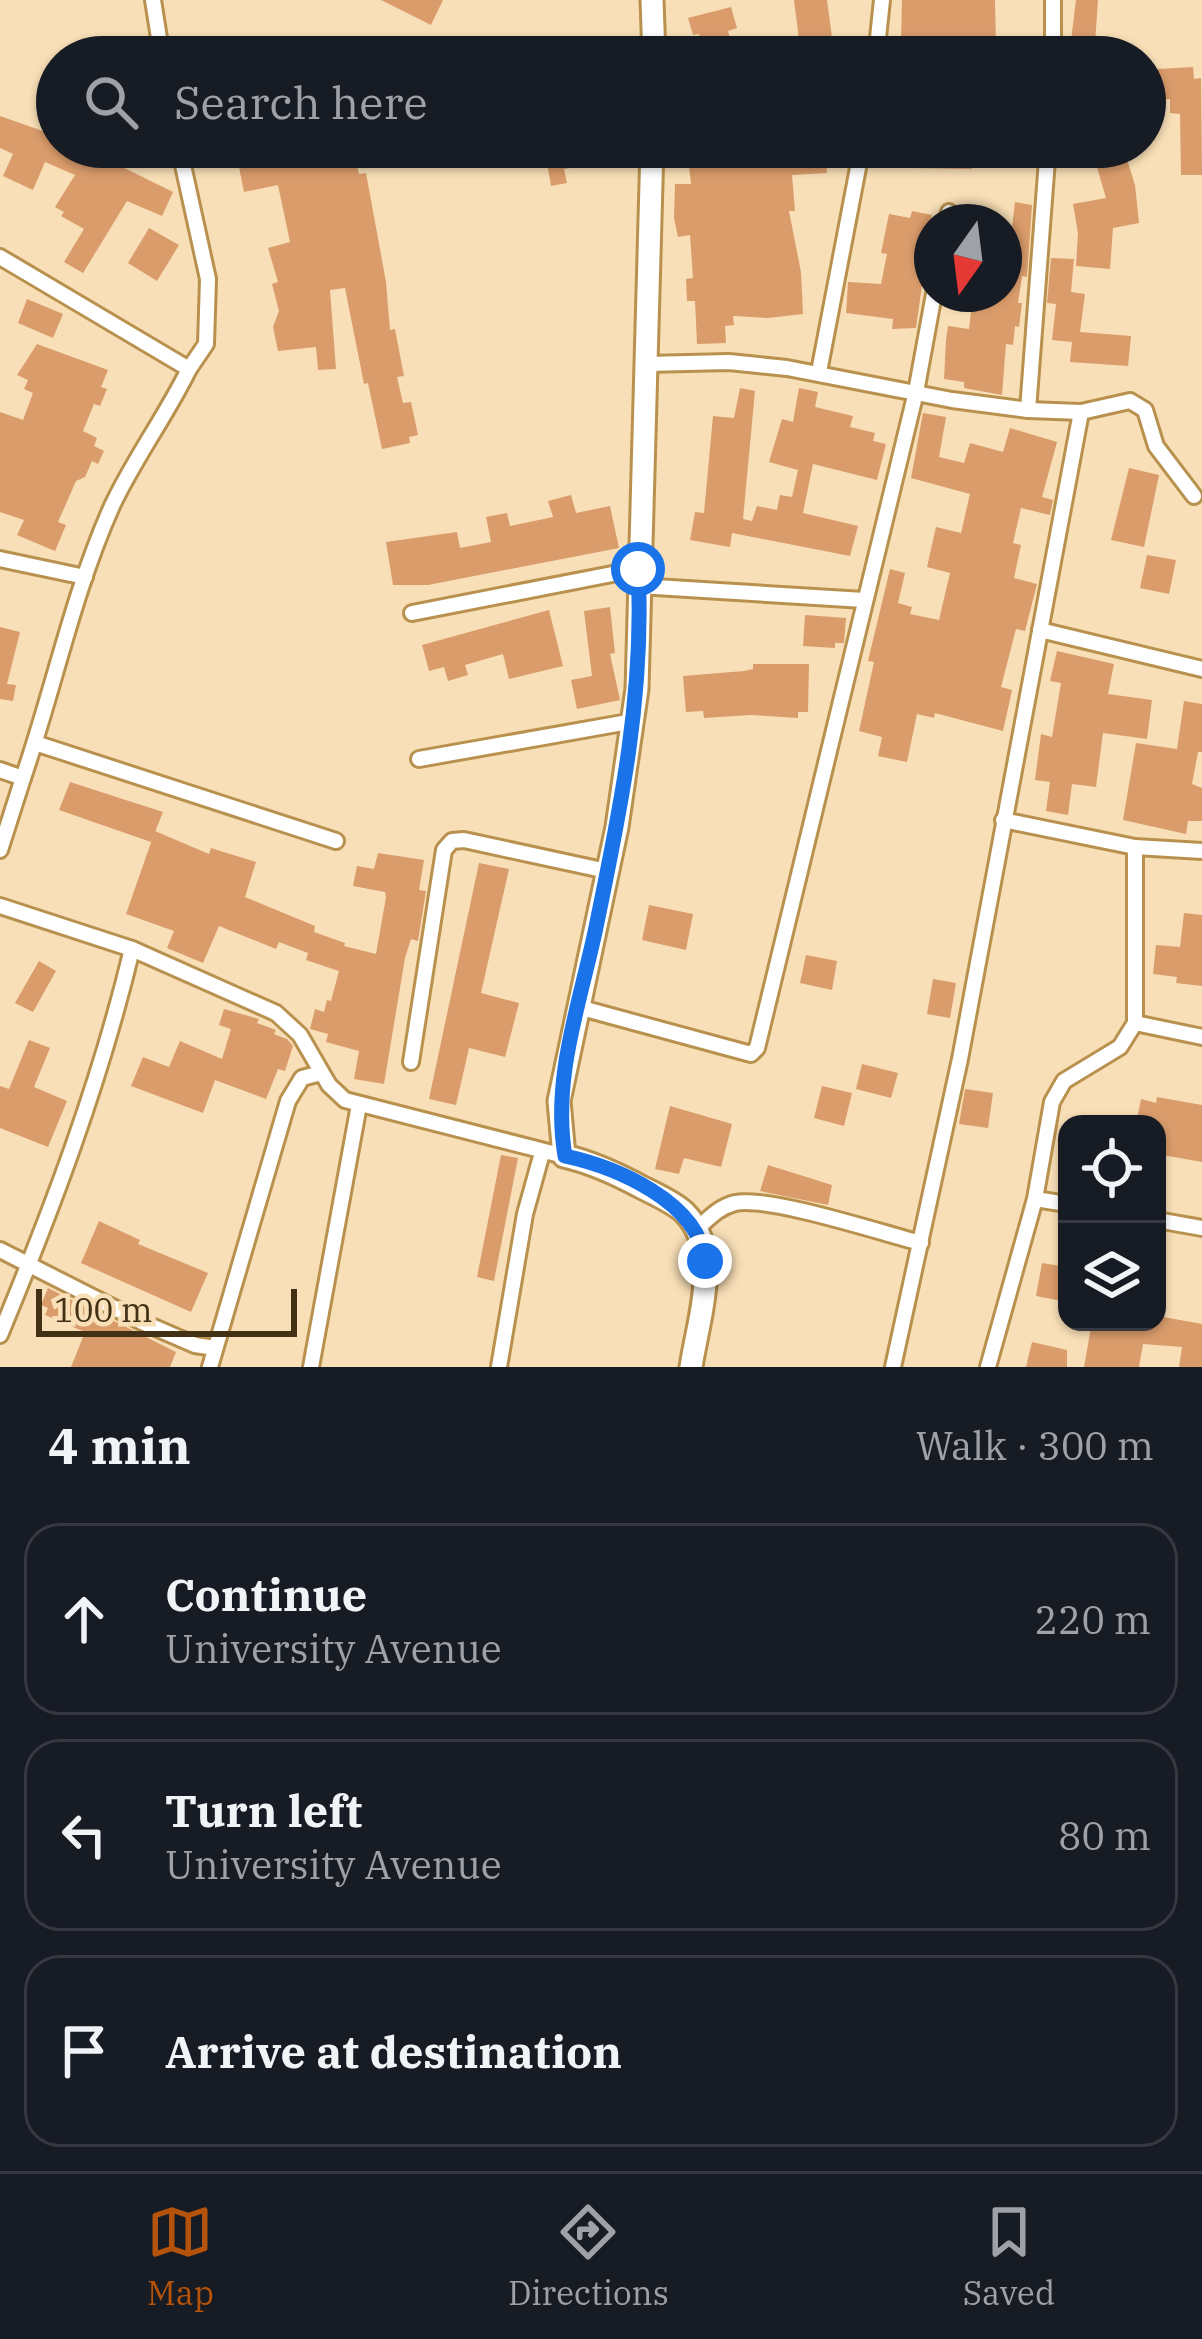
<!DOCTYPE html>
<meta charset="utf-8">
<style>
body{margin:0;font-family:"IBM Plex Serif",serif;background:#242831;color:#f1f3f6}
.controls{position:absolute;right:36px;bottom:36px;display:grid;overflow:hidden;border-radius:24px;box-shadow:0 3px 9px #0004}
.controls button{width:108px;height:108px;display:grid;place-items:center;padding:0;border:0;border-bottom:3px solid #363941;background:#171b24;color:#f1f3f6;font:60px sans-serif}
.compass{position:absolute;left:914px;top:204px;width:108px;height:108px;border-radius:50%;background:#171b24;box-shadow:0 3px 9px #0004;rotate:194deg}
.scale{position:absolute;left:36px;bottom:30px;width:261px;box-sizing:border-box;padding-left:12px;border:6px solid #423115;border-top:0;font-size:33px;line-height:42px;white-space:nowrap;color:#423115;-webkit-text-stroke:9px #f8dfb7;paint-order:stroke}
.stop{position:absolute;width:36px;height:36px;margin:-27px;border:9px solid #1a73e8;border-radius:50%;background:#fff}
.stop.end{background:#1a73e8;border-color:#fff;box-shadow:0 3px 12px #0008}
.list{margin:0;padding:0;list-style:none}
h2{display:flex;justify-content:space-between;align-items:center;height:156px;margin:0;padding:0 48px;font-size:51px}
h2 small{font-size:39px;font-weight:400;color:#9ea1a6}
.list li{display:grid;grid-template-columns:78px 1fr auto;gap:36px;align-items:center;box-sizing:border-box;height:192px;margin:0 24px 24px;padding:0 24px;border:3px solid #363941;border-radius:36px}
.list b{display:block;font-size:45px;white-space:nowrap}
.list p{margin:0;font-size:39px;white-space:nowrap;color:#9ea1a6}
.list em{font-size:39px;font-style:normal;color:#9ea1a6}
.icon{flex:none;width:66px;height:66px;fill:none;stroke:currentColor;stroke-width:2;stroke-linecap:round;stroke-linejoin:round}
.map{position:relative;flex:none;width:1202px;height:1367px;overflow:hidden}
.search{position:absolute;background:#171b24;box-shadow:0 3px 9px #0004;left:36px;right:36px;top:36px;height:132px;display:flex;align-items:center;gap:30px;box-sizing:border-box;padding:0 42px;border-radius:66px;color:#9ea1a6;font-size:45px}
.sheet{height:804px;background:#171b24}
nav{display:flex;justify-content:space-around;align-items:center;box-sizing:border-box;height:168px;border-top:3px solid #363941;background:#171b24;font-size:33px;color:#9ea1a6}
nav a{display:grid;justify-items:center;gap:6px}
nav .on{color:#b45309}
.map>svg:first-child{display:block}
</style>
<div class="map">
<svg width="1202" height="1367" viewBox="0 0 1202 1367">
<rect width="100%" height="100%" fill="#f8dfb7"/>
<!-- building -->
<g fill="#da9c6b">
<polygon points="381,0 443,0 431,25"/>
<polygon points="794,0 827,0 834,52 801,56"/>
<polygon points="902,0 995,0 996,48 963,48 963,57 941,57 941,36 901,38"/>
<polygon points="1076,0 1098,0 1094,57 1069,57"/>
<polygon points="731,7 737,28 728,31 731,42 703,50 699,34 693,35 688,18"/>
<polygon points="1193,67 1194,79 1201,78 1202,175 1181,175 1180,114 1170,113 1170,99 1158,100 1157,69"/>
<polygon points="0,116 57,136 57,147 102,147 98,155 173,192 162,216 127,201 83,273 64,262 84,229 61,216 64,212 55,207 75,175 45,162 33,190 3,176 13,154 0,148"/>
<polygon points="235,147 291,147 292,153 353,147 359,174 366,173 386,282 390,330 395,329 404,376 397,377 403,403 411,402 418,435 409,437 410,443 382,449 368,383 364,384 345,288 330,290 336,369 318,370 316,347 278,351 273,327 279,311 272,284 278,282 268,248 290,242 278,185 244,192"/>
<polygon points="534,147 554,147 555,153 573,149 576,167 564,169 567,183 551,186 547,163 537,165"/>
<polygon points="687,147 825,147 827,173 792,175 795,211 789,211 801,272 803,314 768,318 733,316 734,325 725,326 726,343 697,344 695,301 687,301 686,279 693,278 690,235 678,237 674,218 675,184 691,184"/>
<polygon points="943,147 971,147 972,169 912,168 913,148"/>
<polygon points="1091,147 1123,147 1135,185 1139,223 1113,228 1110,269 1076,266 1078,233 1073,204 1106,198"/>
<polygon points="1015,202 1032,205 1027,277 1022,276 1018,303 1022,303 1019,327 1015,326 1013,345 1006,344 1002,395 964,388 964,382 944,379 946,340 948,326 969,329 973,294 1004,294"/>
<polygon points="912,211 932,215 916,328 892,329 893,319 846,313 848,282 881,284 887,254 881,253 889,214 910,218"/>
<polygon points="149,228 179,245 157,281 128,263"/>
<polygon points="1051,258 1074,259 1071,292 1085,294 1080,332 1131,336 1128,366 1070,362 1072,342 1052,340 1056,304 1047,303"/>
<polygon points="27,299 63,314 53,338 18,323"/>
<polygon points="37,344 108,370 101,387 107,389 100,406 94,404 83,431 97,438 94,446 104,451 98,464 92,461 85,477 76,481 58,522 66,525 55,551 17,535 24,520 0,512 0,412 23,420 33,393 24,389 28,380 17,375"/>
<polygon points="740,388 755,391 743,519 752,521 757,506 777,510 780,495 792,497 798,470 769,462 782,419 793,422 799,388 818,392 815,407 853,416 850,427 875,433 873,441 886,444 877,480 813,464 803,513 858,526 850,556 732,533 730,547 690,540 695,512 704,513 713,416 734,418"/>
<polygon points="923,413 946,417 939,457 964,463 970,443 1003,452 1010,428 1057,442 1042,497 1053,500 1050,515 1021,508 1013,543 1021,545 1014,578 1037,584 1025,631 1016,629 1001,687 1012,690 1003,731 935,713 934,718 917,714 907,762 878,756 882,737 859,731 874,662 868,661 890,569 905,573 898,603 912,607 910,614 939,620 950,573 927,567 936,527 961,533 970,494 911,478"/>
<polygon points="1129,468 1159,475 1144,547 1111,540"/>
<polygon points="571,495 576,513 610,506 619,548 428,585 393,585 386,542 457,532 460,548 491,542 486,517 507,513 510,526 553,517 548,501"/>
<polygon points="1147,555 1176,560 1169,594 1140,588"/>
<polygon points="610,607 615,653 610,654 620,700 577,709 571,680 592,676 584,611"/>
<polygon points="549,610 563,666 509,679 503,654 465,665 468,675 448,681 444,667 429,671 422,645"/>
<polygon points="805,615 846,618 844,643 835,643 835,648 803,646"/>
<polygon points="0,627 20,632 7,684 16,685 13,701 0,699"/>
<polygon points="1057,651 1114,664 1108,694 1152,700 1147,739 1103,733 1096,787 1072,784 1068,815 1046,811 1050,782 1035,780 1041,734 1052,737 1061,683 1050,681"/>
<polygon points="753,664 809,664 808,712 798,712 798,718 751,715 704,718 703,711 686,712 683,676 744,671 753,669"/>
<polygon points="1184,701 1202,704 1202,752 1198,752 1192,784 1202,788 1202,821 1188,821 1186,834 1123,820 1136,743 1177,749"/>
<polygon points="70,782 163,812 151,842 59,810"/>
<polygon points="155,831 209,854 211,848 256,862 245,897 315,926 314,932 345,943 344,946 376,954 386,897 385,892 353,886 357,866 374,869 378,853 424,860 419,890 426,891 418,941 411,939 405,958 384,1084 354,1079 359,1051 326,1042 328,1034 310,1029 315,1009 324,1012 327,1000 331,1001 339,971 306,960 308,953 279,942 276,949 219,926 203,963 167,948 174,931 126,914"/>
<polygon points="479,863 509,869 481,993 519,1003 505,1057 469,1048 456,1105 429,1099"/>
<polygon points="649,905 693,914 686,950 642,940"/>
<polygon points="1184,913 1202,915 1202,986 1176,983 1177,977 1153,974 1156,945 1180,947"/>
<polygon points="806,955 837,961 832,990 800,983"/>
<polygon points="39,961 56,971 33,1012 15,1003"/>
<polygon points="933,979 956,983 950,1018 927,1014"/>
<polygon points="224,1009 259,1019 257,1023 276,1030 274,1034 287,1039 293,1046 285,1071 278,1069 266,1099 215,1080 203,1113 131,1086 143,1057 169,1067 180,1041 222,1059 231,1029 219,1025"/>
<polygon points="29,1040 50,1048 34,1087 67,1101 48,1147 0,1128 0,1086 9,1089"/>
<polygon points="862,1064 898,1073 891,1098 856,1089"/>
<polygon points="822,1086 852,1093 844,1126 814,1118"/>
<polygon points="965,1089 993,1093 988,1128 959,1124"/>
<polygon points="1157,1097 1202,1105 1202,1162 1157,1154 1157,1124 1136,1124 1141,1099 1156,1103"/>
<polygon points="670,1106 732,1124 721,1167 684,1158 679,1174 655,1169"/>
<polygon points="501,1155 518,1158 494,1281 477,1277"/>
<polygon points="768,1165 832,1185 828,1205 760,1191"/>
<polygon points="99,1221 140,1240 138,1244 208,1273 191,1312 81,1263"/>
<polygon points="1042,1263 1067,1267 1067,1302 1036,1296"/>
<polygon points="48,1288 176,1352 170,1367 71,1367 85,1332 45,1315 48,1308 41,1305"/>
<polygon points="1158,1316 1202,1324 1202,1367 1179,1367 1182,1347 1143,1344 1139,1367 1084,1367 1092,1322 1158,1322"/>
<polygon points="1032,1342 1067,1350 1067,1367 1026,1367"/>
</g>
<g fill="none" stroke-linecap="round" stroke-linejoin="round">
<!-- street casing -->
<g stroke="#b9914e" stroke-width="20">
<g id="street">
<polyline points="153,0 162,57"/>
<polyline points="1053,0 1053,57"/>
<polyline points="876,57 882,0"/>
<polyline points="179,147 208,279 206,344 189,369"/>
<polyline points="947,222 949,212"/>
<path d="M0 257 189 369C166 416 134 459 112 506 73 593 54 688 23 778L0 770"/>
<polyline points="646,364 729,362 787,368 952,400 1028,410 1081,412 1130,401 1145,410 1156,446 1194,496"/>
<polyline points="819,372 862,147"/>
<polyline points="1028,410 1048,147"/>
<polyline points="0,559 85,577"/>
<polyline points="639,586 864,600"/>
<polyline points="412,613 638,569"/>
<polyline points="1040,630 1202,669"/>
<polyline points="35,743 336,841"/>
<polyline points="419,759 634,721"/>
<polyline points="1003,820 1135,847 1202,851"/>
<polyline points="0,850 23,778"/>
<polyline points="0,906 132,949 276,1013 300,1035 329,1085 345,1100 564,1156"/>
<polyline points="578,1007 751,1054 757,1048 916,392 934,294"/>
<polyline points="1135,1023 1202,1037"/>
<polyline points="411,1062 444,850 452,841 464,840 607,871"/>
<polyline points="1035,1199 1067,1204"/>
<polyline points="1157,1220 1202,1228"/>
<path d="M697 1229C709 1218 719 1207 735 1203 769 1196 882 1233 921 1243"/>
<polyline points="0,1250 142,1322 195,1345 215,1348"/>
<path d="M0 1335C52 1209 100 1083 132 949"/>
<polyline points="210,1367 288,1101 302,1078 321,1073"/>
<polyline points="311,1367 359,1105"/>
<polyline points="499,1367 525,1214 542,1153"/>
<polyline points="893,1367 960,1059 1081,412"/>
<polyline points="988,1367 1035,1199 1052,1102 1064,1081 1120,1047 1135,1023 1135,847"/>
</g>
</g>
<!-- secondary casing -->
<g stroke="#b9914e" stroke-width="27">
<g id="secondary">
<polyline points="652,0 654,57"/>
<path d="M652 147 637 689 617 827 559 1101 564 1156C591 1162 619 1175 643 1188 657 1195 673 1202 684 1212 723 1250 698 1320 691 1367"/>
</g>
</g>
<!-- street -->
<use href="#street" stroke="#fff" stroke-width="14"/>
<!-- secondary -->
<use href="#secondary" stroke="#fff" stroke-width="21"/>
</g>
<g fill="none" stroke-linecap="round" stroke-linejoin="round">
<!-- route -->
<path stroke="#1a73e8" stroke-width="15" d="M638 569C645 693 620 812 595 932 579 1006 552 1080 565 1156 616 1167 699 1202 705 1261"/>
</g>
</svg>
<div class="controls">
<button><svg class="icon" aria-label="locate" viewBox="0 0 24 24"><circle cx="12" cy="12" r="6"/><path d="M12 2v4M12 18v4M2 12h4M18 12h4"/></svg></button>
<button><svg class="icon" aria-label="layers" viewBox="0 0 24 24"><path d="M12 4l9 5-9 5-9-5zM3 14l9 5 9-5"/></svg></button>
</div>
<svg class="compass" viewBox="-18 -18 36 36"><path d="M0-13l5 13h-10z" fill="#e53935"/><path d="M0 13l5-13h-10z" fill="#9ea1a6"/></svg>
<div class="scale">100 m</div>
<div class="stop" style="left:638px;top:569px"></div>
<div class="stop end" style="left:705px;top:1261px"></div>
<div class="search"><svg class="icon" aria-label="search" viewBox="0 0 24 24"><circle cx="10" cy="10" r="6"/><path d="M15 15l6 6"/></svg>Search here</div>
</div>
<section class="sheet">
<h2>4 min<small>Walk · 300 m</small></h2>
<ul class="list">
<li><svg class="icon" aria-label="ahead" viewBox="0 0 24 24"><path d="M12 20V5M6 11l6-6 6 6"/></svg><div><b>Continue</b><p>University Avenue</p></div><em>220 m</em></li>
<li><svg class="icon" aria-label="left" viewBox="0 0 24 24"><path d="M17 20v-9H6M10 6l-5 5 5 5"/></svg><div><b>Turn left</b><p>University Avenue</p></div><em>80 m</em></li>
<li><svg class="icon" aria-label="arrive" viewBox="0 0 24 24"><path d="M6 21V4h12l-3 4 3 4H6"/></svg><div><b>Arrive at destination</b></div></li>
</ul>
</section>
<nav>
<a class="on"><svg class="icon" aria-label="map" viewBox="0 0 24 24"><path d="M3 6l6-2 6 2 6-2v14l-6 2-6-2-6 2zM9 4v14M15 6v14"/></svg>Map</a>
<a><svg class="icon" aria-label="directions" viewBox="0 0 24 24"><path d="M12 3l9 9-9 9-9-9zM9 14v-3h6M13 9l2 2-2 2"/></svg>Directions</a>
<a><svg class="icon" aria-label="saved" viewBox="0 0 24 24"><path d="M7 4h10v16l-5-4-5 4z"/></svg>Saved</a>
</nav>
